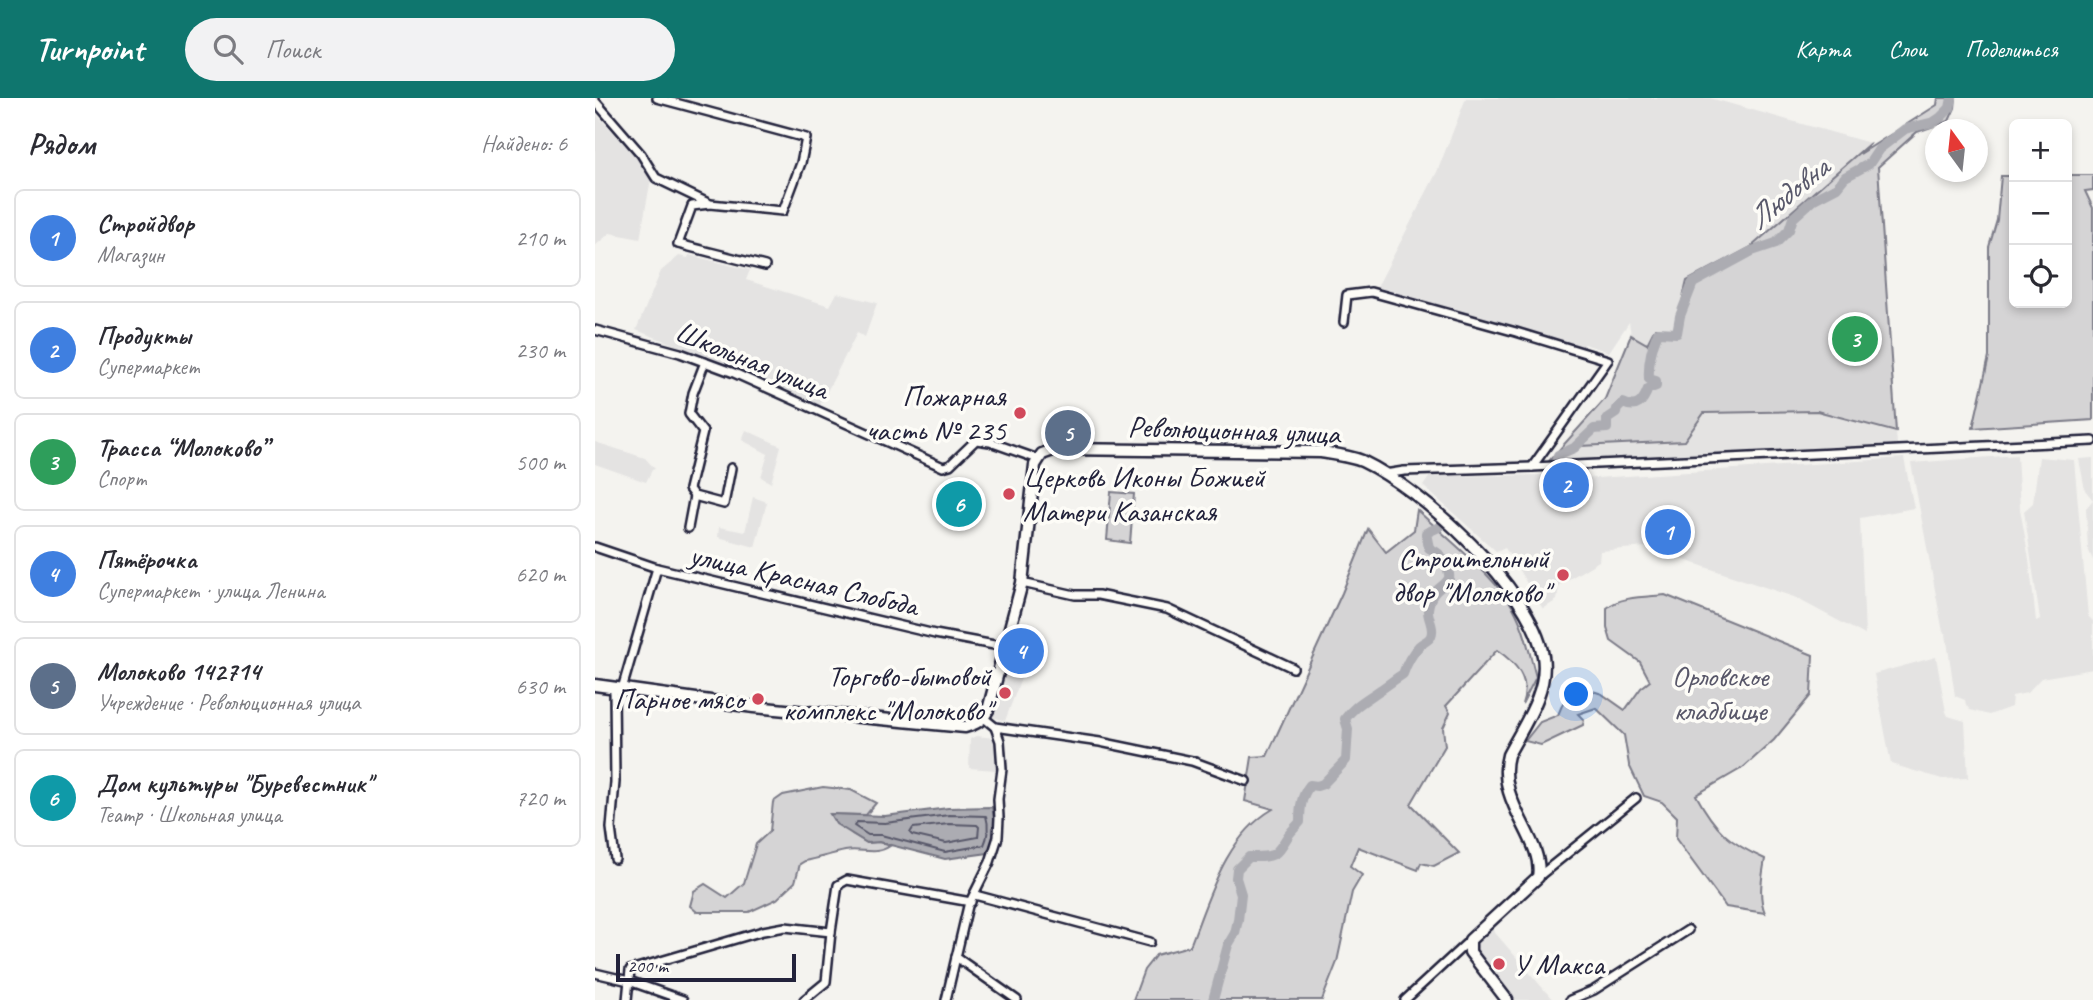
<!DOCTYPE html>
<html lang="ru">
<meta charset="utf-8">
<style>
body{margin:0;font-family:Caveat,sans-serif;background:#f2f2f3;color:#2b2b33}
.controls{position:absolute;right:21px;top:21px;display:grid;overflow:hidden;border-radius:10px;box-shadow:0 4px 10px #0003}
.controls button{width:63px;height:63px;display:grid;place-items:center;padding:0;border:0;border-bottom:2px solid #e1e1e2;background:#fff;color:#2b2b33;font:35px sans-serif}
.compass{position:absolute;left:1330px;top:21px;width:63px;height:63px;border-radius:50%;background:#fff;box-shadow:0 4px 10px #0003;rotate:345deg}
.scale{position:absolute;left:21px;bottom:18px;width:180px;box-sizing:border-box;padding-left:7px;border:4px solid #22223b;border-top:0;font-size:19px;line-height:24px;white-space:nowrap;color:#22223b;-webkit-text-stroke:5px #fdfcf7;paint-order:stroke}
.you{position:absolute;left:982px;top:597px;width:24px;height:24px;margin:-18px;border:5px solid #fff;border-radius:50%;background:#1a73e8;box-shadow:0 0 0 10px #1a73e833}
.badge{display:grid;place-items:center;width:46px;height:46px;border-radius:50%;background:#0f766e;color:#fff;font-size:23px;font-weight:700}
.pin{position:absolute;translate:-50% -50%;border:4px solid #fff;box-shadow:0 2px 7px #0006}
.list{margin:0;padding:0;list-style:none}
h2{display:flex;justify-content:space-between;align-items:center;height:91px;margin:0;padding:0 28px;font-size:30px}
h2 small{font-size:23px;font-weight:400;color:#7c7c81}
.list li{display:grid;grid-template-columns:46px 1fr auto;gap:21px;align-items:center;box-sizing:border-box;height:98px;margin:0 14px 14px;padding:0 14px;border:2px solid #e1e1e2;border-radius:10px}
.list b{display:block;font-size:26px;white-space:nowrap}
.list p{margin:0;font-size:23px;white-space:nowrap;color:#7c7c81}
.list em{font-size:23px;font-style:normal;color:#7c7c81}
.icon{flex:none;width:38px;height:38px;fill:none;stroke:currentColor;stroke-width:2;stroke-linecap:round;stroke-linejoin:round}
.map{position:relative;flex:none;width:1498px;height:902px;overflow:hidden}
header{display:flex;align-items:center;gap:42px;box-sizing:border-box;height:98px;padding:0 35px;background:#0f766e;color:#fff}
header strong{font-size:33px}
nav{display:flex;gap:38px;margin-inline-start:auto;font-size:24px}
.search{width:490px;height:63px;background:#f2f2f3;display:flex;align-items:center;gap:18px;box-sizing:border-box;padding:0 24px;border-radius:38px;color:#7c7c81;font-size:26px}
main{display:flex}
aside{flex:1;background:#fff}
.map>svg:first-child{display:block}
</style>
<header>
<strong>Turnpoint</strong>
<div class="search"><svg class="icon" aria-label="search" viewBox="0 0 24 24"><circle cx="10" cy="10" r="6"/><path d="M15 15l6 6"/></svg>Поиск</div>
<nav><a>Карта</a><a>Слои</a><a>Поделиться</a></nav>
</header>
<main>
<aside>
<h2>Рядом<small>Найдено: 6</small></h2>
<ul class="list">
<li><span class="badge" style="background:#3f7fe0">1</span><div><b>Стройдвор</b><p>Магазин</p></div><em>210 m</em></li>
<li><span class="badge" style="background:#3f7fe0">2</span><div><b>Продукты</b><p>Супермаркет</p></div><em>230 m</em></li>
<li><span class="badge" style="background:#2e9e5b">3</span><div><b>Трасса “Молоково”</b><p>Спорт</p></div><em>500 m</em></li>
<li><span class="badge" style="background:#3f7fe0">4</span><div><b>Пятёрочка</b><p>Супермаркет · улица Ленина</p></div><em>620 m</em></li>
<li><span class="badge" style="background:#5c6f8a">5</span><div><b>Молоково 142714</b><p>Учреждение · Революционная улица</p></div><em>630 m</em></li>
<li><span class="badge" style="background:#0f9aa8">6</span><div><b>Дом культуры &quot;Буревестник&quot;</b><p>Театр · Школьная улица</p></div><em>720 m</em></li>
</ul>
</aside>
<div class="map">
<svg width="1498" height="902" viewBox="0 0 1498 902">
<rect width="100%" height="100%" fill="#f4f3ef"/>
<filter id="ink" filterUnits="userSpaceOnUse"><feTurbulence type="fractalNoise" baseFrequency=".0143" numOctaves="2"/><feDisplacementMap in="SourceGraphic" scale="14" xChannelSelector="R" yChannelSelector="G"/><feConvolveMatrix kernelMatrix="1 2 1 2 8 2 1 2 1" color-interpolation-filters="sRGB"/></filter>
<g filter="url(#ink)">
<!-- built -->
<g fill="#e4e3e2">
<polygon points="871,0 1115,0 1275,45 1156,149 1092,183 1080,234 1052,246 1036,237 1034,224 1014,254 989,246 987,251 782,189 842,74"/>
<polygon points="0,15 57,75 45,141 15,135 0,148"/>
<polygon points="94,157 155,172 151,182 235,208 242,195 282,205 270,239 262,235 223,311 117,261 41,232 66,173 84,158 93,160"/>
<polygon points="1222,313 1301,334 1302,346 966,362 965,357 985,348 1089,343 1109,315"/>
<polygon points="151,332 186,348 176,385 166,379 173,356 147,342"/>
<polygon points="0,344 50,360 60,371 57,372 51,384 0,366"/>
<polygon points="1422,357 1425,411 1434,461 1441,523 1445,521 1429,413 1438,405 1444,359 1479,362 1493,518 1498,523 1498,571 1446,580 1432,595 1417,598 1416,609 1394,617 1375,612 1371,607 1370,602 1360,598 1351,536 1348,534 1316,365"/>
<polygon points="1309,360 1319,410 1265,420 1270,537 1199,499 1051,449 1005,453 1004,463 964,487 962,502 948,511 910,450 902,454 828,388 835,378 964,377 986,381"/>
<polygon points="1498,360 1498,462 1493,451 1491,410 1498,402 1490,392 1484,361"/>
<polygon points="158,399 172,404 160,449 123,439 124,429 150,434"/>
<polygon points="420,529 442,538 410,623 395,618"/>
<polygon points="1341,559 1351,614 1353,618 1370,623 1373,680 1347,681 1296,666 1279,576"/>
<polygon points="381,638 400,640 402,652 401,672 374,670 375,641"/>
<polygon points="896,830 958,902 920,902 877,847"/>
</g>
<!-- green -->
<g fill="#d5d4d5" stroke="#7c7b88" stroke-width="2">
<polygon points="1343,0 1361,0 1360,10 1354,23 1322,34 1283,69 1301,334 1222,313 1109,315 1089,343 985,348 954,363 1010,301 1036,237 1052,246 1060,230 1080,233 1092,183 1156,149 1275,45 1265,56 1342,7"/>
<polygon points="1472,77 1498,77 1498,92 1490,93 1498,110 1498,322 1378,330 1394,259 1394,149 1402,122 1406,78 1419,78 1419,205 1472,205"/>
<polygon points="516,394 539,396 535,445 512,442"/>
<path d="M822 412C853 441 889 469 914 503 929 525 934 554 941 579L927 606C936 581 921 565 902 552L851 608 855 615 848 630 850 648 816 706 864 755 839 768 826 765 823 772 763 749 755 768 767 777 757 794 742 864 727 902H538L549 872 561 857 595 848C614 800 630 739 678 711L650 703 657 659 672 658 747 495 773 431 791 454 819 432Z"/>
<path d="M1070 497 1218 557 1216 597 1179 642 1149 669 1101 697C1120 732 1134 745 1170 761 1167 779 1163 798 1170 815L1131 809 1081 741 1082 719 1067 704 1049 698 1034 667 1029 637 1001 610 983 616 989 622 988 627 946 647 930 643 945 624 963 617 968 605 983 597 998 593 1007 596 1030 612 1046 590 1055 583 1045 564 1016 543 1012 529V510C1025 498 1053 499 1070 497Z"/>
<path d="M228 689 256 692 281 705 271 717 236 716 257 736 272 745 284 744 295 748C280 758 266 750 250 753 236 756 224 760 210 763L205 766 200 784 182 801 154 814H102L95 808 99 793 110 786 132 800 149 785 161 746 175 733 178 704 188 697Z"/>
</g>
<!-- water -->
<path fill="#acacb2" stroke="#757582" stroke-width="2" d="M397 709C401 726 400 739 393 755L350 761 284 744 272 745 241 726 235 716 290 718 353 710Z"/>
<g fill="none" stroke-linecap="round" stroke-linejoin="round">
<!-- shore -->
<g stroke="#59596b" stroke-width="2">
<path d="M354 717 391 718C394 727 393 739 389 747L350 754 286 737H273L259 728 262 724 290 725Z"/>
<polygon points="354,726 382,727 384,729 383,739 351,745 317,737 315,735 318,730"/>
</g>
<!-- river -->
<g stroke="#acacb2" stroke-width="10">
<path d="M961 364 963 357 979 350 999 331 1012 330V321L1021 315 1022 311 1028 305C1042 312 1048 304 1053 291L1061 288V283L1054 281C1053 266 1057 248 1063 234L1082 235 1085 218 1098 185 1157 153 1181 145 1194 132 1198 120 1219 101 1242 89 1250 79 1274 66 1284 51 1310 31 1339 24 1345 20 1355 10 1357 0"/>
<path d="M618 902 633 847 640 835 643 822 646 796 641 780 642 771 654 759C680 759 680 759 693 738 696 733 701 729 705 724 705 710 706 698 715 687L722 688 728 686 751 662 753 631 750 621C760 607 771 602 785 592 793 587 800 581 808 576 812 564 816 557 824 548 828 544 834 543 836 538 840 529 832 520 833 511 836 489 849 491 854 480 855 476 853 473 852 469 848 458 844 455 834 450L831 435 844 429"/>
</g>
<!-- street casing -->
<g stroke="#22223b" stroke-width="12">
<g id="street">
<polyline points="0,3 46,56 61,80 115,106 188,113 206,65 211,40 62,0"/>
<polyline points="115,106 97,108 83,146 170,168"/>
<polyline points="749,224 752,197 776,194 921,234 1013,262 937,369"/>
<polyline points="0,232 85,255 139,275 348,369 355,367 381,342 395,344 443,361"/>
<polyline points="790,376 809,373 937,369 1498,343"/>
<polyline points="99,398 129,406 136,370"/>
<polyline points="93,430 99,398 94,391 108,334 94,316 98,295 110,264"/>
<polyline points="0,449 62,470 340,536 410,549"/>
<polyline points="427,485 480,497 503,497 572,511 698,570"/>
<polyline points="19,590 20,684 16,730 20,761"/>
<polyline points="27,591 62,470"/>
<polyline points="389,620 400,629 505,644 597,663 651,683"/>
<polyline points="943,779 1041,700"/>
<polyline points="380,797 555,844"/>
<polyline points="361,859 422,902"/>
<polyline points="0,875 34,883 88,902"/>
<polyline points="32,902 35,872 168,833 190,829 236,834 243,787 252,782 376,804"/>
<polyline points="209,902 231,884 236,834"/>
<polyline points="351,902 373,808 395,764 403,739 404,720 403,701 407,671 405,643 400,629"/>
<polyline points="810,902 875,842"/>
<polyline points="975,902 999,892 1093,832"/>
</g>
</g>
<!-- secondary casing -->
<g stroke="#22223b" stroke-width="15">
<path id="secondary" d="M0 587 159 609 370 629C381 626 387 623 393 612L427 485 440 367 447 356 461 351 726 354C739 356 754 358 767 363 828 392 936 490 948 558 954 593 928 628 913 657 900 704 950 742 943 779L875 842V854L912 902"/>
</g>
<!-- street -->
<use href="#street" stroke="#fdfcf7" stroke-width="7"/>
<!-- secondary -->
<use href="#secondary" stroke="#fdfcf7" stroke-width="10"/>
</g>
</g>
<!-- markers -->
<g fill="#d1495b" stroke="#fdfcf7" stroke-width="2.5">
<circle cx="425" cy="315" r="7"/>
<circle cx="414" cy="396" r="7"/>
<circle cx="968" cy="477" r="7"/>
<circle cx="410" cy="595" r="7"/>
<circle cx="163" cy="601" r="7"/>
<circle cx="904" cy="866" r="7"/>
</g>
<g text-anchor="middle" dominant-baseline="central" stroke-width="7" stroke-linejoin="round" paint-order="stroke">
<!-- street labels -->
<g font-size="30" fill="#22223b" stroke="#fdfcf7">
<text transform="translate(157 262) rotate(22)">Школьная улица</text>
<text transform="translate(639 332) rotate(2)">Революционная улица</text>
<text transform="translate(209 482) rotate(13)">улица Красная Слобода</text>
</g>
<!-- poi labels -->
<g font-size="30" fill="#22223b" stroke="#fdfcf7" text-anchor="end">
<text x="411" y="298">Пожарная<tspan x="411" dy="34">часть № 235</tspan></text>
<text x="428" y="379" text-anchor="start">Церковь Иконы Божией<tspan x="428" dy="34">Матери Казанская</tspan></text>
<text x="954" y="460">Строительный<tspan x="954" dy="34">двор "Молоково"</tspan></text>
<text x="396" y="578">Торгово-бытовой<tspan x="396" dy="34">комплекс "Молоково"</tspan></text>
<text x="149" y="601">Парное мясо</text>
<text x="918" y="866" text-anchor="start">У Макса</text>
</g>
<!-- park labels -->
<g font-size="30" fill="#585769" stroke="#fdfcf7">
<text x="1125" y="578">Орловское<tspan x="1125" dy="34">кладбище</tspan></text>
</g>
<!-- water labels -->
<g font-size="32" font-style="italic" fill="#59596b" stroke="#fdfcf7">
<text transform="translate(1193 95) rotate(-39)">Людовна</text>
</g>
</g>
</svg>
<div class="controls">
<button>+</button>
<button>−</button>
<button><svg class="icon" aria-label="locate" viewBox="0 0 24 24"><circle cx="12" cy="12" r="6"/><path d="M12 2v4M12 18v4M2 12h4M18 12h4"/></svg></button>
</div>
<svg class="compass" viewBox="-18 -18 36 36"><path d="M0-13l5 13h-10z" fill="#e53935"/><path d="M0 13l5-13h-10z" fill="#7c7c81"/></svg>
<div class="scale">200 m</div>
<div class="you"></div>
<div class="pin badge" style="left:1073px;top:434px;background:#3f7fe0">1</div>
<div class="pin badge" style="left:971px;top:387px;background:#3f7fe0">2</div>
<div class="pin badge" style="left:1260px;top:241px;background:#2e9e5b">3</div>
<div class="pin badge" style="left:426px;top:553px;background:#3f7fe0">4</div>
<div class="pin badge" style="left:473px;top:335px;background:#5c6f8a">5</div>
<div class="pin badge" style="left:364px;top:406px;background:#0f9aa8">6</div>
</div>
</main>
